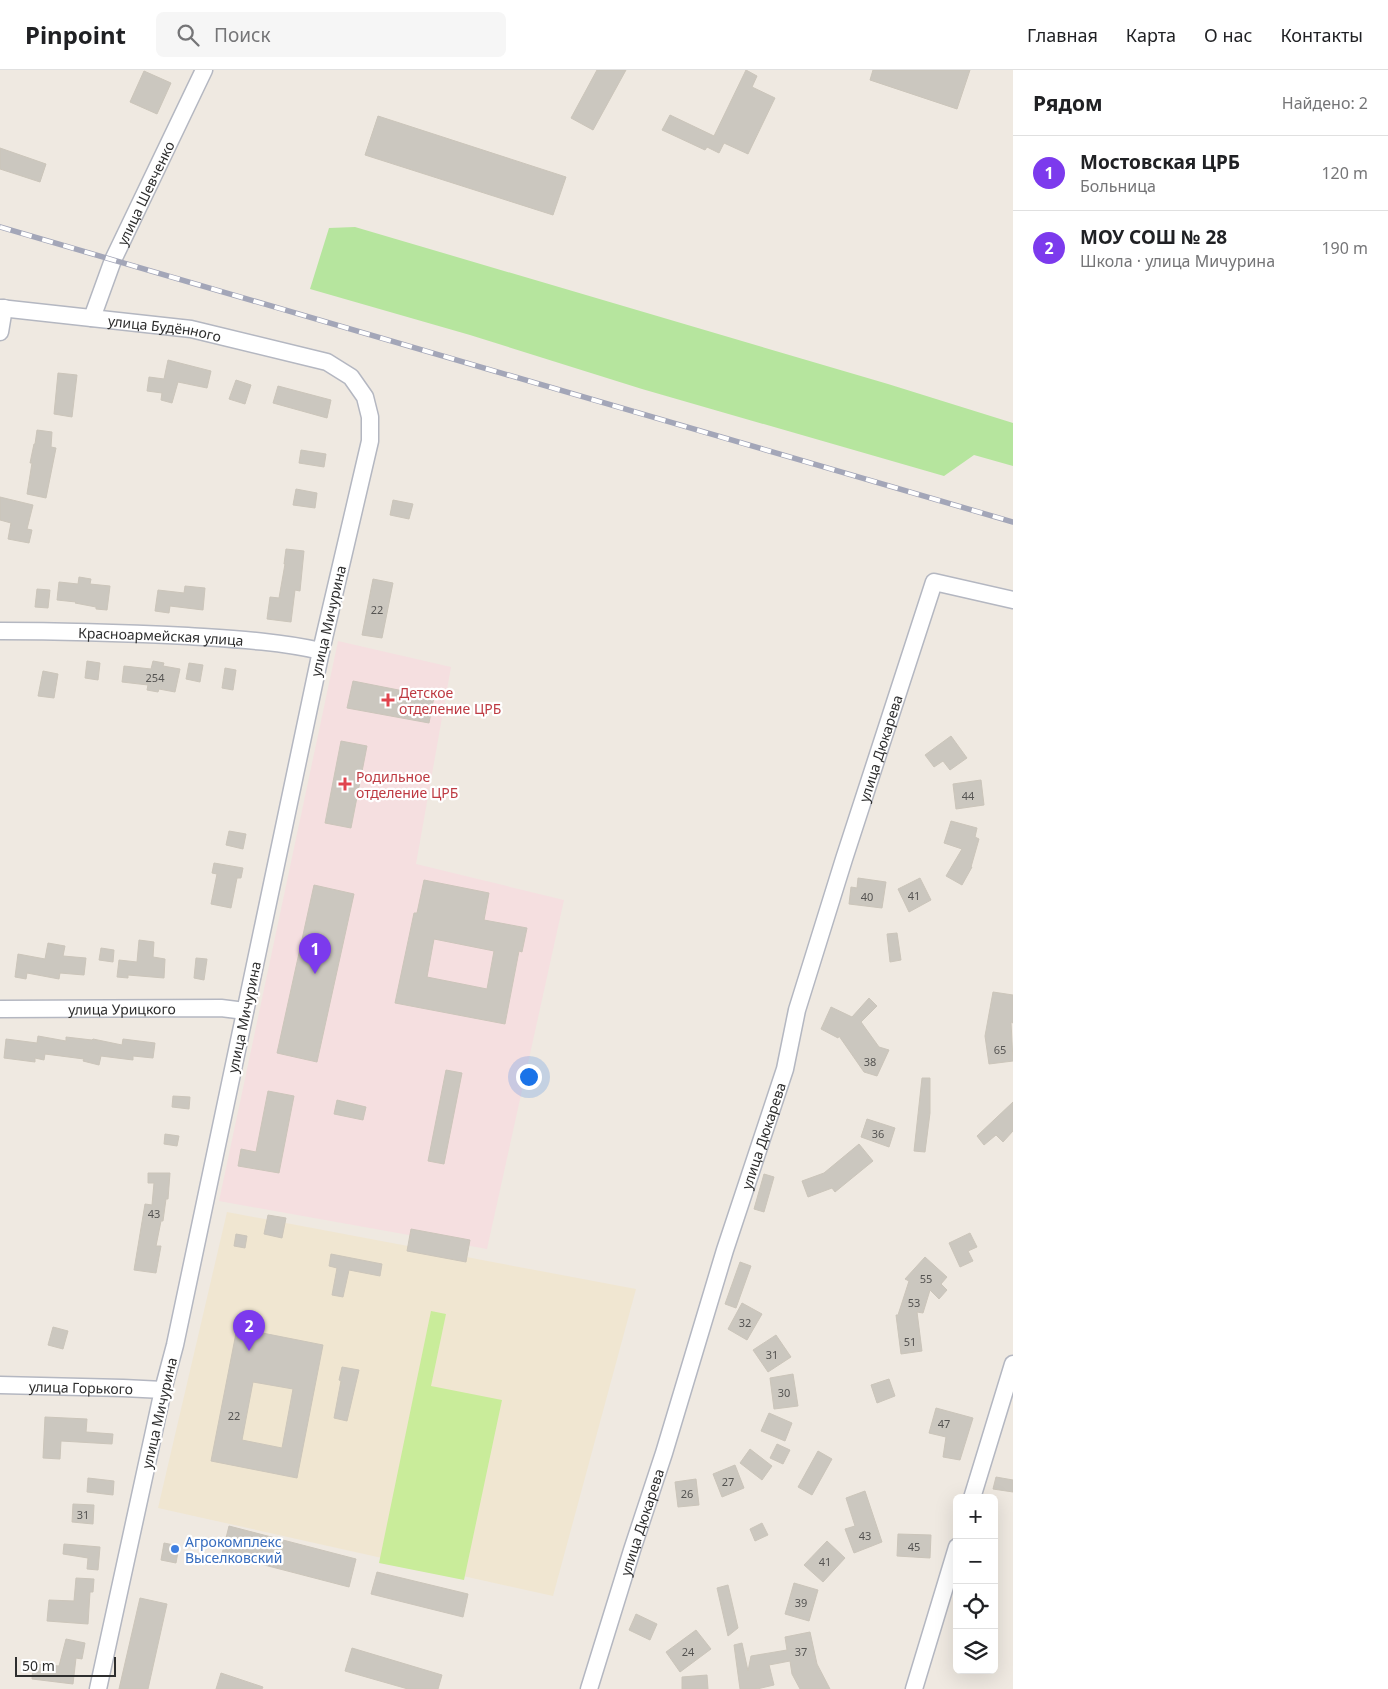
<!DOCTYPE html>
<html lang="ru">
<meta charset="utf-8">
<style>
body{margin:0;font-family:"Noto Sans",sans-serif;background:#f6f6f6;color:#202124}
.controls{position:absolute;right:15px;bottom:15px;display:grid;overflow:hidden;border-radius:8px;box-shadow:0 5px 20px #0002}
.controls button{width:45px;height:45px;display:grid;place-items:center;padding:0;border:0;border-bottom:1px solid #e0e0e0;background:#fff;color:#202124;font:25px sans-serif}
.scale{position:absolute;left:15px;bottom:12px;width:101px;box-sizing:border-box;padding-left:5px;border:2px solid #2e2e2e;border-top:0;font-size:14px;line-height:18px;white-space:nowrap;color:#2e2e2e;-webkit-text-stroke:4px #fff;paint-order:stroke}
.you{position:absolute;left:528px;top:1006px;width:18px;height:18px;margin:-12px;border:4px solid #fff;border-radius:50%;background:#1a73e8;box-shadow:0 0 0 8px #1a73e833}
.badge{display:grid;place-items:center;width:32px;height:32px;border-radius:50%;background:#7c3aed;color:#fff;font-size:16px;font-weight:700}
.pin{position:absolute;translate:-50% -41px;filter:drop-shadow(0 1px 2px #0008)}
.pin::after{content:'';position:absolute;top:26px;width:18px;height:15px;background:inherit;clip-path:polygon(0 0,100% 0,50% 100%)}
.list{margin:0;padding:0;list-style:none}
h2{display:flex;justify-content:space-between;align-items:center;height:65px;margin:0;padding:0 20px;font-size:21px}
h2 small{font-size:16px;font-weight:400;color:#757577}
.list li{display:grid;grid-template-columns:32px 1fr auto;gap:15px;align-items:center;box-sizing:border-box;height:75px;padding:0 20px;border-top:1px solid #e0e0e0}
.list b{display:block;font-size:19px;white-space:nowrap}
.list p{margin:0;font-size:16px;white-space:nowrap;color:#757577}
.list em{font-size:16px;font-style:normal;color:#757577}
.icon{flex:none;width:28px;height:28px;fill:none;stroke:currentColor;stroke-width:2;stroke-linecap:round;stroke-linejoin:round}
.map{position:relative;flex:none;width:1013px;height:1619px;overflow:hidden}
header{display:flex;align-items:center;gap:30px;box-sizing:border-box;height:70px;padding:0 25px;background:#fff;border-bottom:1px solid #e0e0e0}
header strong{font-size:24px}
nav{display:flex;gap:28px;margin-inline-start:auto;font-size:18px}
.search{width:350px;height:45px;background:#f6f6f6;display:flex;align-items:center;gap:12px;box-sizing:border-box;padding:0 18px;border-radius:8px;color:#757577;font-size:19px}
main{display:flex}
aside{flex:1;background:#fff}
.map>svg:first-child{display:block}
</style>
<header>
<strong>Pinpoint</strong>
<div class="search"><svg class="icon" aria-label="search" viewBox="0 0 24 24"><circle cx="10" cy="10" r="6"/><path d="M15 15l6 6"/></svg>Поиск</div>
<nav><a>Главная</a><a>Карта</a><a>О нас</a><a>Контакты</a></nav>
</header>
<main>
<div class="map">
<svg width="1013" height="1619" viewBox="0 0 1013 1619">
<rect width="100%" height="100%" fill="#efe9e1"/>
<!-- education -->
<polygon fill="#f0e6d1" points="227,1142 636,1219 553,1526 158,1438"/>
<!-- medical -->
<polygon fill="#f5dfe0" points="338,571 451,597 416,794 564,830 487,1179 219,1131"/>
<!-- green -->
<polygon fill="#b6e59e" points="355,157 888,314 1013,353 1013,396 974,385 944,406 642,319 470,265 310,219 329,158"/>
<!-- pitch -->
<polygon fill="#c9ec9a" points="431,1241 446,1244 431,1316 502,1330 464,1510 379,1493"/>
<!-- building -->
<g fill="#cbc7bf" stroke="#cbc5ba" fill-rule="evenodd">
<polygon points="597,0 626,0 593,60 571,48"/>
<polygon points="746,0 757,6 752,17 775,28 748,84 724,73 719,83 707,77 705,80 662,60 670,45 714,66"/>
<polygon points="873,0 970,0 957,39 870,10"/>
<polygon points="144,1 171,13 157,44 130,32"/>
<polygon points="378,46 566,107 553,145 365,85"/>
<polygon points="0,78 46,94 40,112 0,99"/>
<polygon points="168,290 211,301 207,318 178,312 172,333 161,330 162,323 147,321 149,307 164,309"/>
<polygon points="58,303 77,305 72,347 54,344"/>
<polygon points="236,310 251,315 245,334 229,329"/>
<polygon points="278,316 331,330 327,348 273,333"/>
<polygon points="37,360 52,362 51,377 56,378 46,428 27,424 32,393 30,393 34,374 35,374"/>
<polygon points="301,380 326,384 324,397 299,393"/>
<polygon points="296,419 317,423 315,438 293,435"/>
<polygon points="0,427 33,435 27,459 32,460 29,473 8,469 11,453 0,450"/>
<polygon points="393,430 413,434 409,449 390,445"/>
<polygon points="286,479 304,481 300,521 295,520 291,552 267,549 270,527 279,528 285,494 284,494"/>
<polygon points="79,507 91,509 90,514 110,516 107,540 96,539 96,537 75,533 76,532 57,530 59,512 78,514"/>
<polygon points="373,509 393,513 382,568 362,565"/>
<polygon points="185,516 205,518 203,540 170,536 169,543 155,541 158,520 184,523"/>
<polygon points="37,519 50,520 48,538 35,537"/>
<polygon points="87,591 100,593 98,610 85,608"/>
<polygon points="153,591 164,593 163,596 180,599 175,622 159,619 158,622 147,620 148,615 122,612 124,596 151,599"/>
<polygon points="189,593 203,595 200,612 186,609"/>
<polygon points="225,598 236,600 233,620 222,618"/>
<polygon points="43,601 58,604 54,628 38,626"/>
<polygon points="353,611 434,627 429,653 347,638"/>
<polygon points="951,666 967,688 950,700 943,691 934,697 925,685"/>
<polygon points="341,671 367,676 351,758 325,753"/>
<polygon points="981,710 984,735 956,739 953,714"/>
<polygon points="951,751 977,758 975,767 979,769 971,797 972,797 962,815 946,806 962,779 944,773"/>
<polygon points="229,761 246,764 243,779 226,775"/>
<polygon points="214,793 243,798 241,808 237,808 231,838 211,834 217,804 212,803"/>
<polygon points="858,808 886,812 882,838 849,834 851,817 857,818"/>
<polygon points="920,808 931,830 909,842 898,819"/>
<path d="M424 810 489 823 484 850 527 858 522 882 519 881 505 954 395 933 414 843H417ZM434 869 494 881 487 919 427 907Z"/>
<polygon points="314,815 354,824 317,992 277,983"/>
<polygon points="897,863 901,890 890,892 887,864"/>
<polygon points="139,870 154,872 153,887 165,889 164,908 128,905 128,908 117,907 119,890 137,892"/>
<polygon points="48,873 65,876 63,886 86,888 84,905 60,903 59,909 27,903 26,909 15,907 18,884 45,889"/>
<polygon points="101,878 114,880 113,892 99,890"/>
<polygon points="196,888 207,889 204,910 194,908"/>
<polygon points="993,922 1013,925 1013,953 1011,952 1013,991 989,994 985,966"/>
<polygon points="869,928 877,936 861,952 879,977 889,980 877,1006 864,1002 839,966 838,968 821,959 831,937 852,947"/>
<polygon points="38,966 66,971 66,967 92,970 93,969 122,975 123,969 155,973 153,988 133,986 133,990 101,986 99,995 83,991 84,989 45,984 44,990 35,988 35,992 4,988 6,969 37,973"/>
<polygon points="446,1000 462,1003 444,1094 428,1091"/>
<polygon points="922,1008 930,1008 930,1043 925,1082 914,1081"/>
<polygon points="268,1021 294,1026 279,1103 238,1096 241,1079 256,1082"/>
<polygon points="173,1026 190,1027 189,1039 172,1037"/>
<polygon points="337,1030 366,1037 363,1050 334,1044"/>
<polygon points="1013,1032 1013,1061 1003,1072 996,1065 984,1075 977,1066"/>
<polygon points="867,1049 895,1058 889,1077 861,1067"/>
<polygon points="165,1064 179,1066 177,1076 164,1074"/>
<polygon points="859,1074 873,1091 835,1122 832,1118 808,1127 802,1111 824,1103"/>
<polygon points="148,1103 170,1103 168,1129 166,1129 163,1151 161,1151 156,1176 161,1176 156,1203 134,1200 145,1134 152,1135 154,1113 148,1113"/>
<polygon points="764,1104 774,1107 764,1142 754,1139"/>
<polygon points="268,1145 286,1148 282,1168 264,1164"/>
<polygon points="411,1159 470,1170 466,1192 407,1181"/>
<polygon points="970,1163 977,1177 968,1181 973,1191 960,1197 949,1173"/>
<polygon points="236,1164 247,1166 245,1178 234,1176"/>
<polygon points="331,1184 382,1194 380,1206 349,1200 343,1227 332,1225 337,1198 329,1196"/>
<polygon points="925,1187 947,1207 941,1214 947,1220 939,1229 930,1220 923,1243 917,1242 922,1281 901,1284 896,1245 898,1245 909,1211 905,1209"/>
<polygon points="740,1192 751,1196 736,1238 725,1234"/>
<polygon points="742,1233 762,1244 747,1270 728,1259"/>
<polygon points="53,1257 68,1261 63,1279 48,1275"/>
<path d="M237 1258 323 1275 297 1408 211 1391ZM253 1312 293 1319 282 1378 242 1370Z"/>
<polygon points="776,1265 791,1287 768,1302 753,1280"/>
<polygon points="342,1297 359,1300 347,1351 334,1348 341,1311 339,1310"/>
<polygon points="793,1304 798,1336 774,1339 770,1308"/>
<polygon points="889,1309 895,1326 877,1333 871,1315"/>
<polygon points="936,1338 973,1348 960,1390 943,1387 946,1367 929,1363"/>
<polygon points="769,1343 792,1353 785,1371 761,1361"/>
<polygon points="45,1347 87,1349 86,1362 113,1364 112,1374 61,1371 60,1389 43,1388"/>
<polygon points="777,1374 790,1380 783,1394 770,1388"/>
<polygon points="750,1379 772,1396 762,1410 740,1393"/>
<polygon points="818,1381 832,1389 812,1425 798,1417"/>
<polygon points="735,1395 744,1418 722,1427 713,1404"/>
<polygon points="996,1407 1013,1410 1013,1422 993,1419"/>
<polygon points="88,1408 114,1411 113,1425 87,1422"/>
<polygon points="696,1409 699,1435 678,1437 675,1412"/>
<polygon points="865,1421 882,1472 854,1483 845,1459 855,1456 846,1428"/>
<polygon points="73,1434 94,1435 93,1454 72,1452"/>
<polygon points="762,1453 768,1465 755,1471 750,1459"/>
<polygon points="229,1456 356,1489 349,1517 222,1484"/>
<polygon points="898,1464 931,1465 930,1488 897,1486"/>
<polygon points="827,1471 845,1488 823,1512 804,1495"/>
<polygon points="164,1473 179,1476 176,1493 161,1490"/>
<polygon points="64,1474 100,1477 98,1500 87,1499 88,1488 63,1484"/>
<polygon points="377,1502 468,1524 463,1547 371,1524"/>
<polygon points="76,1508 94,1509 93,1522 90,1522 88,1554 47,1551 49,1530 74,1531"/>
<polygon points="794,1513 818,1520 809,1551 785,1544"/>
<polygon points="728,1515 738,1558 728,1566 717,1518"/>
<polygon points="140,1528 167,1534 148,1619 119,1619"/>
<polygon points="636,1544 657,1554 650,1570 629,1560"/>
<polygon points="696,1560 711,1579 680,1602 666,1582"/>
<polygon points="810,1562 817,1594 830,1619 800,1619 792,1604 790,1591 769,1595 774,1615 757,1619 740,1619 734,1575 742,1573 748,1601 751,1586 787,1580 785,1567"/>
<polygon points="66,1569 85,1573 82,1589 76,1588 73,1614 32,1609 33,1594 59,1596"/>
<polygon points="352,1578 442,1605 438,1619 408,1619 345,1601"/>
<polygon points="221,1603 263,1617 262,1619 216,1619"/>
<polygon points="707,1605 708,1619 682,1619 682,1607"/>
</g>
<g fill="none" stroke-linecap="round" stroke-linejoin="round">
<!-- minor casing -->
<g stroke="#b4b7c1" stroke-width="19">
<g id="minor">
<path id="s1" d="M0 238 191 259 327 292 351 307 365 327 370 347V371L321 581 175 1275 163 1320 98 1619"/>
<path id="s2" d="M92 248 113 190 204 0"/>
<polyline points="0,262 4,238"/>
<path id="s3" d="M0 561C63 561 125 563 188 566 232 569 277 571 321 581"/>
<path id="s4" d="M0 939 221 938 245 941"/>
<path id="s5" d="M0 1315 123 1318 163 1320"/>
<polyline points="972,1428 1013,1294"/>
<path id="s6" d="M589 1619 632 1480 664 1383 725 1180 785 999 797 940 844 789 934 512 1013 530"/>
<polyline points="914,1619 957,1477"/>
</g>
</g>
<!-- minor -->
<use href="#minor" stroke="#fff" stroke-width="16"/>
<!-- rail casing -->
<g stroke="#a3a6b8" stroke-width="5.5">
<polyline id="rail" points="0,157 1013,452"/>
</g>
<!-- rail -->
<use href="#rail" stroke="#fff" stroke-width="4" stroke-dasharray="11" stroke-linecap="butt"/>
</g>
<!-- markers -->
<g fill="#e0444e" stroke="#fff" stroke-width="2">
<path d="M385.5 622.5h5v5h5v5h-5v5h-5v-5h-5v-5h5z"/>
<path d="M342.5 706.5h5v5h5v5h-5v5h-5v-5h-5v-5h5z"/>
</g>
<circle fill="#3f7fe0" stroke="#fff" stroke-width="2" cx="175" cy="1479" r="5"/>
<g text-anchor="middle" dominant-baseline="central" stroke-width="4.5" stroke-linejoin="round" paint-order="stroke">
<!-- number labels -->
<g font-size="11" fill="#555452">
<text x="377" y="539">22</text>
<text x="155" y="607">254</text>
<text x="968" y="725">44</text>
<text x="914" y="825">41</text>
<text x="867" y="826">40</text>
<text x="1000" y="979">65</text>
<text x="870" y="991">38</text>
<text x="878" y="1063">36</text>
<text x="154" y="1143">43</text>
<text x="926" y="1208">55</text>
<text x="914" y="1232">53</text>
<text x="745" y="1252">32</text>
<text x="910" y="1271">51</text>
<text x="772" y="1284">31</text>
<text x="784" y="1322">30</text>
<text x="234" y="1345">22</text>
<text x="944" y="1353">47</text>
<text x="728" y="1411">27</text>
<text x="687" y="1423">26</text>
<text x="83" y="1444">31</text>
<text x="865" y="1465">43</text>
<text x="914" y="1476">45</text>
<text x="825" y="1491">41</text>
<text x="801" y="1532">39</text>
<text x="688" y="1581">24</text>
<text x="801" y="1581">37</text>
</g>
<!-- street labels -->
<g font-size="14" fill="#2e2e2e" stroke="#fff">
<text stroke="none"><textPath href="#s2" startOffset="136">улица Шевченко</textPath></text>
<text stroke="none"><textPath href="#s1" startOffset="166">улица Будённого</textPath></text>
<text transform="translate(328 551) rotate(-77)">улица Мичурина</text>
<text stroke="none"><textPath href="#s3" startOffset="161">Красноармейская улица</textPath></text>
<text stroke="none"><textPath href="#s6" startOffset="985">улица Дюкарева</textPath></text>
<text stroke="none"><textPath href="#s4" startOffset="122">улица Урицкого</textPath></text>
<text transform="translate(244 947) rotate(-78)">улица Мичурина</text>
<text stroke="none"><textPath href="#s6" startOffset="580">улица Дюкарева</textPath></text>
<text stroke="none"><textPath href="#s5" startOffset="81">улица Горького</textPath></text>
<text transform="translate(159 1343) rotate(-77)">улица Мичурина</text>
<text stroke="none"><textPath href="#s6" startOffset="175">улица Дюкарева</textPath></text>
</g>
<!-- health labels -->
<g font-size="14" fill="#be3a42" stroke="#fff" text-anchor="start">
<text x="399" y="622">Детское<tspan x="399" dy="16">отделение ЦРБ</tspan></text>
<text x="356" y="706">Родильное<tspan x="356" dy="16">отделение ЦРБ</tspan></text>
</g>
<!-- shop labels -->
<g font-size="14" fill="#366cbe" stroke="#fff" text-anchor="start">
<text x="185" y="1471">Агрокомплекс<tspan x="185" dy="16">Выселковский</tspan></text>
</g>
</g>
</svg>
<div class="controls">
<button>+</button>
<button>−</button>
<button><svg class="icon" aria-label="locate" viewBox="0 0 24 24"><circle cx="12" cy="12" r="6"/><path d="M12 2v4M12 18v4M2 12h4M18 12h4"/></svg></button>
<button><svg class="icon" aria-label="layers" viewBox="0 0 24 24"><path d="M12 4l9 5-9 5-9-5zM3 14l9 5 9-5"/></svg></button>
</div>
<div class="scale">50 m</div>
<div class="you"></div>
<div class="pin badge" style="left:315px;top:904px">1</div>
<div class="pin badge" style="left:249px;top:1281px">2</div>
</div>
<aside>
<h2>Рядом<small>Найдено: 2</small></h2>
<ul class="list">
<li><span class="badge">1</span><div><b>Мостовская ЦРБ</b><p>Больница</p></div><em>120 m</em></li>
<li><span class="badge">2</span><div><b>МОУ СОШ № 28</b><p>Школа · улица Мичурина</p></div><em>190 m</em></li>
</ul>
</aside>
</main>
